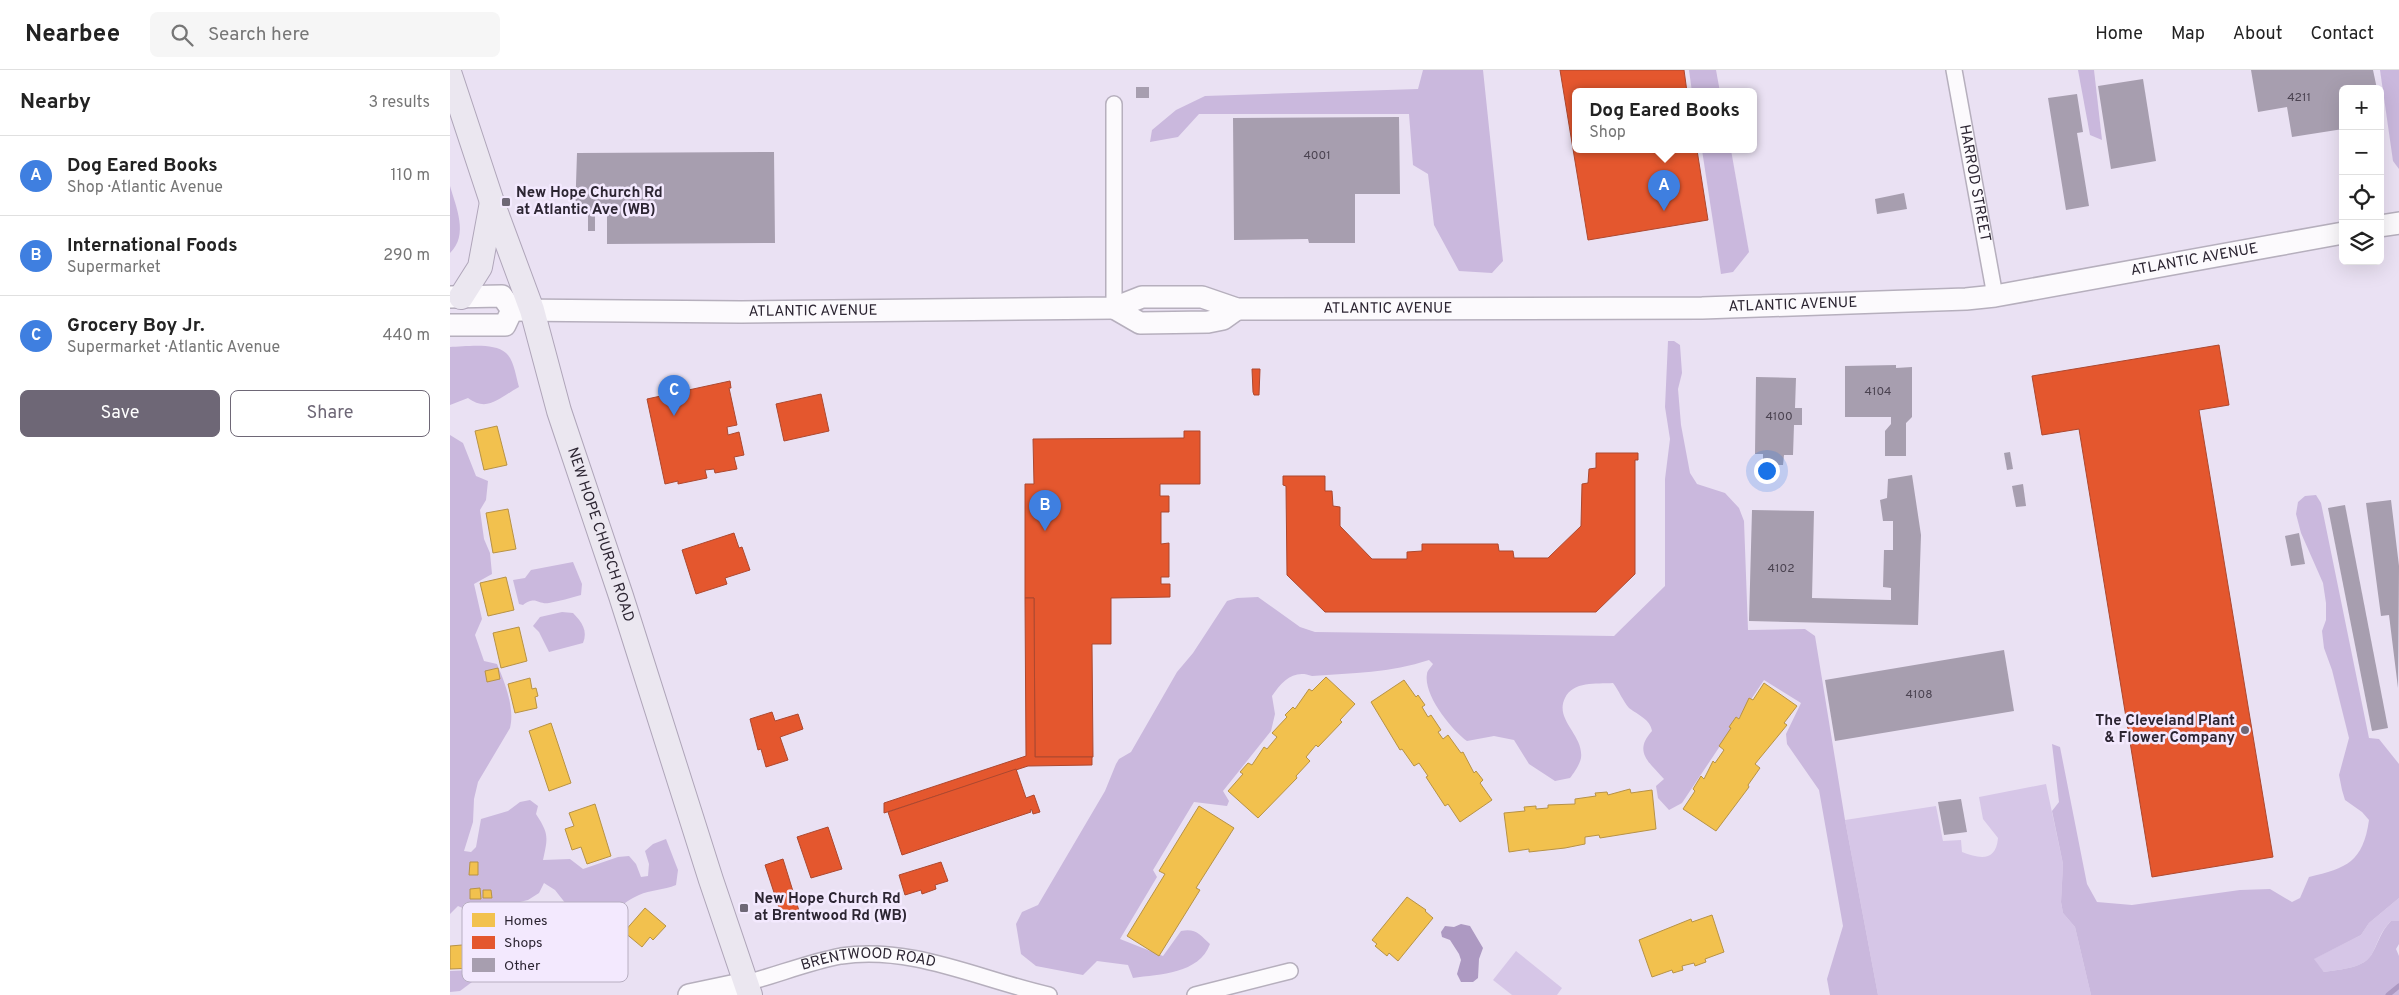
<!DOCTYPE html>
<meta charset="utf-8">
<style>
body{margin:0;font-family:Overpass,sans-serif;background:#f6f6f6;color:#222}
.controls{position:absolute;right:15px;top:15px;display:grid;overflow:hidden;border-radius:8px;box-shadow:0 5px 20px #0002}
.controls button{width:45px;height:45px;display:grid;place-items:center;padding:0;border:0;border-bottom:1px solid #e0e0e0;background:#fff;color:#222;font:25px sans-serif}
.you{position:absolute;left:1316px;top:400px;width:18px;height:18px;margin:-12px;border:4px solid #fff;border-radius:50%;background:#1a73e8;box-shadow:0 0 0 8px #1a73e833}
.badge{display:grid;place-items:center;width:32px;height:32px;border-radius:50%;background:#6e6776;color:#fff;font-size:16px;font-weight:700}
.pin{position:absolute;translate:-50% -41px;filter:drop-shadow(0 1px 2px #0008)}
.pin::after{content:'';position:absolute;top:26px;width:18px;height:15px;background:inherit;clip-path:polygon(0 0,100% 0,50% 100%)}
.popup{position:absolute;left:1122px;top:18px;width:185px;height:65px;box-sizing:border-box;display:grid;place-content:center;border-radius:8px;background:#fff;filter:drop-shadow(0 1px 4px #0005);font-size:16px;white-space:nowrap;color:#767676}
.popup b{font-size:19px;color:#222}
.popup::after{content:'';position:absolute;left:50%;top:100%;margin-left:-10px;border:10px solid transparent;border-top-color:#fff}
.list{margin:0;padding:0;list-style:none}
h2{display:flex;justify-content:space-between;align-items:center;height:65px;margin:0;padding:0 20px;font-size:21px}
h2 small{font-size:16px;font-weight:400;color:#767676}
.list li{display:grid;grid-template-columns:32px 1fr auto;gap:15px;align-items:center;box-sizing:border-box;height:80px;padding:0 20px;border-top:1px solid #e0e0e0}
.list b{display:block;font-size:19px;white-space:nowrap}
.list p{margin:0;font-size:16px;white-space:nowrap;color:#767676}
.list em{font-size:16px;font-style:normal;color:#767676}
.actions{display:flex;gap:10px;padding:15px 20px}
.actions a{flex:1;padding:11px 0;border:1px solid #6e6776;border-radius:8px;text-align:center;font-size:18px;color:#6e6776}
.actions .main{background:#6e6776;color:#fff}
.icon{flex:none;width:28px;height:28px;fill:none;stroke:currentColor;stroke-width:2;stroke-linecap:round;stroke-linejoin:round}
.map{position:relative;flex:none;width:1949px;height:925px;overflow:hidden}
header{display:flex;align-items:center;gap:30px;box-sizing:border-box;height:70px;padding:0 25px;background:#fff;border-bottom:1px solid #e0e0e0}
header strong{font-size:24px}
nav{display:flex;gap:28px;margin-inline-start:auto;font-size:18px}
.search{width:350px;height:45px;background:#f6f6f6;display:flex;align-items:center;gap:12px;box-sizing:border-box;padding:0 18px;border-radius:8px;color:#767676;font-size:19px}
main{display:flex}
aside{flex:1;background:#fff}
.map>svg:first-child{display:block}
</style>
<header>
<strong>Nearbee</strong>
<div class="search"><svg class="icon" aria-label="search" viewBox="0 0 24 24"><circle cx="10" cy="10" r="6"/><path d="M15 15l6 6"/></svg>Search here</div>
<nav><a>Home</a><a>Map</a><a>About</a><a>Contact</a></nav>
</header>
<main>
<aside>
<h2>Nearby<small>3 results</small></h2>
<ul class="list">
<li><span class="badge" style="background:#3f7fe0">A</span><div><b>Dog Eared Books</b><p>Shop · Atlantic Avenue</p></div><em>110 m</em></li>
<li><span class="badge" style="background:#3f7fe0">B</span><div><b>International Foods</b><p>Supermarket</p></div><em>290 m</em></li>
<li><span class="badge" style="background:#3f7fe0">C</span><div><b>Grocery Boy Jr.</b><p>Supermarket · Atlantic Avenue</p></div><em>440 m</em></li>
</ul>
<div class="actions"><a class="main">Save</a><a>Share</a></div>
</aside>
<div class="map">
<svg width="1949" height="925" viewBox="0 0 1949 925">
<rect width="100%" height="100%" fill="#eae1f3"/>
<!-- green -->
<g fill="#d6c6e7">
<path d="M1596 714 1613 794 1611 832 1613 843 1625 857 1641 925H1428L1395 750 1486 736 1493 771 1511 770 1512 782C1530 789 1546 792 1548 768L1533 749 1529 727Z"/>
<path d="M1949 828V851H1941C1929 864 1930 868 1923 882 1915 899 1891 899 1874 902L1863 889 1911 865 1919 853Z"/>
<polygon points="1066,881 1112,918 1107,925 1062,925 1043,910"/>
</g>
<!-- forest -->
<g fill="#cab8dd">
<polygon points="973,0 1033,0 1053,191 1042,203 1009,201 984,155 978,104 963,95 959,44 749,44 728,67 700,72 702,60 726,40 755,26 968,19"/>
<polygon points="1239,0 1266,0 1270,22 1242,22"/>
<polygon points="1628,0 1644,0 1652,70 1640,65"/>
<polygon points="1930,0 1949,0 1949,99 1943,91"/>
<polygon points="1252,80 1281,80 1299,182 1283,202 1271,204"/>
<path d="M0 116C6 137 19 165 0 183Z"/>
<path d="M1218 271H1224L1230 275 1232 303 1228 319 1231 355 1240 403 1247 414 1275 423 1289 438 1294 451 1298 560 1355 559 1365 566 1395 750 1428 925H1380L1377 909 1393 856 1369 720 1337 674 1336 664 1351 633 1314 610 1232 733 1219 740 1208 728 1206 716 1214 709C1199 692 1183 682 1202 661 1200 649 1188 645 1179 638 1173 631 1169 621 1163 613 1146 614 1123 611 1115 628 1104 650 1134 665 1131 688 1130 694 1124 703 1120 708L1105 711 1079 694 1064 670 1044 666 1017 671C1002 660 973 625 977 604 977 601 981 597 983 594L979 590C941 603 902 603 862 606 844 599 832 611 822 626L825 644 821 661 773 721 779 731 777 736 744 732 703 800 707 807 670 869 713 886 731 861C746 858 750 865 760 874 749 904 710 904 683 908L678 895 647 891 633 905 586 896 571 884 566 854 572 842 588 835 655 721 666 694 669 689 681 682 727 602 743 583 777 531 787 528 808 527 850 557 865 562 1164 566 1215 516V409L1220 369 1215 337Z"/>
<path d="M0 277C15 277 43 272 56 283 64 290 66 307 69 317 50 327 38 343 18 328L0 335Z"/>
<path d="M0 365 13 373 26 406 38 411 36 430 30 440 34 469 40 483 42 504 24 514 32 549 25 565 34 591 47 594C55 613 65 638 60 658L28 712 24 729 23 752 14 781 21 782 26 777 31 749 58 741 70 732 80 730 88 736 86 744C99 764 98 767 93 790L120 789 133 799 168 787 179 786 186 794 191 807 198 806 199 794 195 781 203 774 216 769 228 800 226 815C214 820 200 820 189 825 161 837 158 861 125 857L115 845 116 834 105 820 94 813 89 823 78 830 62 834 48 847 37 849 8 836 0 844Z"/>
<path d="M1866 425 1871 433 1919 668 1929 669 1949 694V828L1919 853 1911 865 1864 889 1874 902C1891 899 1915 899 1923 882 1930 869 1930 863 1941 851H1949V874L1946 879 1949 886V925H1641L1625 857 1613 843 1611 832 1613 794 1602 741 1609 732 1602 674 1610 677 1637 814 1647 832 1682 835 1790 820 1820 819 1842 832 1850 828 1859 807C1897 798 1913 792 1919 750L1912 742 1895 730 1892 720 1889 705 1899 668 1882 600 1874 578 1872 561 1876 550V533L1873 513 1851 463 1846 444 1848 432 1855 426Z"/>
<path d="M123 492 132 514 131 525C120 528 110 531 99 533 88 535 86 525 73 535L69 534 63 510 75 508 81 500Z"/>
<path d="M112 542 123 543C132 552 138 561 133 573L99 582 89 562 83 556 90 547Z"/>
<polygon points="24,900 26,909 10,921 0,922 0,901"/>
</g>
<!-- water -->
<polygon fill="#ad99c2" points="1011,854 1020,856 1033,878 1029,889 1028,908 1023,912 1011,912 1007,904 1011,890 1009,884 1000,870 992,867 991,862 995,856 1004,857"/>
<!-- homes -->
<g fill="#f2c14e" stroke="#b79246">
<polygon points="47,356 57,395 34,400 25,361"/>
<polygon points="58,439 66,479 43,483 36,443"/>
<polygon points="56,507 64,540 38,546 30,513"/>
<polygon points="69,557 77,591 51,598 43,563"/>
<polygon points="48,598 50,609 37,612 35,601"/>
<polygon points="876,607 905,634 890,650 892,652 868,677 866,675 856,687 860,691 846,706 847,708 808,748 778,721 793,704 790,702 798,693 802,695 814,677 817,679 827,667 822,663 837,647 835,645 843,637 845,639 859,619 862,621"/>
<polygon points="80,608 82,619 86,618 88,626 85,627 87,638 65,643 58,614"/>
<polygon points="954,610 966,627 968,625 975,635 972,637 978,647 981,645 991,660 988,662 993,669 998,665 1011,683 1013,682 1024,703 1026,701 1033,710 1030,713 1042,730 1010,752 998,734 995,736 976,707 978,706 969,693 964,696 952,679 950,680 921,632"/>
<polygon points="1314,613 1347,636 1334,653 1337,655 1305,694 1310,698 1298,715 1299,717 1266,761 1233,739 1245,721 1243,719 1251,706 1254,709 1263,691 1265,693 1274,680 1269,676 1281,658 1279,657 1286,647 1289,649 1299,628 1303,630"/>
<polygon points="101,653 121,713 99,721 79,661"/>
<polygon points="1180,719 1181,723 1202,720 1206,759 1150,768 1149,765 1135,767 1135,774 1115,778 1079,782 1079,779 1059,782 1054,743 1075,741 1074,737 1086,736 1086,739 1098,738 1098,735 1125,734 1125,729 1146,726 1145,723 1157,722 1158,725"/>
<polygon points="145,734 161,786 137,794 131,777 122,780 115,759 124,756 119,743"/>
<polygon points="749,736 784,758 746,818 750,820 709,886 677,866 715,804 709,801"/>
<polygon points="20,792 28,792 28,805 19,805"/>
<polygon points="30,818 31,829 20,829 20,819"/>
<polygon points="33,820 41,820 42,828 33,828"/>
<polygon points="957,827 976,840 975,841 983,848 948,891 939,883 937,886 925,876 927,874 922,870"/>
<polygon points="195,838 216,856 203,870 200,867 192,877 174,862"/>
<polygon points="1262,845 1274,882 1255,889 1256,892 1245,896 1244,893 1232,896 1233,900 1223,903 1222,900 1202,907 1189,870 1241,849 1242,852"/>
<polygon points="78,853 79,868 69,866 68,863 62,864 62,854"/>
<polygon points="68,863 69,866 75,866 75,868 88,868 89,886 61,889 61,893 39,894 38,869 58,869 61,864"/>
<polygon points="107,867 116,867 116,870 147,869 148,890 109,894"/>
<polygon points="24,874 25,898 0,899 0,876"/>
</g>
<!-- shops -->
<g fill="#e4572e" stroke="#ad482f">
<polygon points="1110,0 1234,0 1237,22 1125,22 1125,80 1247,80 1258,150 1138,170"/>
<polygon points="1769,275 1779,335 1749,340 1823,787 1702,807 1629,359 1592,365 1582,306"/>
<polygon points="802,299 810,299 809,325 804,325 803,322"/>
<polygon points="280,311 281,318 279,318 287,355 277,357 278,365 289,362 294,385 284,387 287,399 265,403 264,399 255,400 257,408 228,414 228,411 215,414 197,329"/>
<polygon points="371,324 379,361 334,371 326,334"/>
<polygon points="734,361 750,361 750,414 710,414 710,426 719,426 719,442 711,442 711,474 719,473 719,507 711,507 711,514 720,514 720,527 661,528 661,574 642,574 643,687 585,687 584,528 575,528 575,414 584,414 583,369 734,368"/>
<polygon points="1146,383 1188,383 1188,390 1185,390 1185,504 1146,542 875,542 837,505 836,416 833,415 833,406 875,406 875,421 882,421 883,436 890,437 890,456 922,489 957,489 957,482 972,481 972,474 1048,474 1049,481 1063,481 1064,488 1098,488 1131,456 1132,414 1138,413 1139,399 1146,398"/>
<polygon points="284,463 289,478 292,477 300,500 275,508 277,514 246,524 232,480"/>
<polygon points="575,528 584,528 585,687 642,687 642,695 578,696 434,743 434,733 576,686"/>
<polygon points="322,642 325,651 348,644 353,659 330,667 338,690 316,697 311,679 308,680 300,649"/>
<polygon points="566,699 576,728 584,725 590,742 583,744 582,740 580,740 581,742 452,785 438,742"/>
<polygon points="378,757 392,799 361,808 347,767"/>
<polygon points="333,789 350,844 333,850 315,795"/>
<polygon points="491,792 498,811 485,815 486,819 472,824 471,820 455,825 449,805"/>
</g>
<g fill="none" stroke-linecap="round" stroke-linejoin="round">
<!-- stream -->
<polyline stroke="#ad99c2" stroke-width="5" points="1938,925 1949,916"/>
</g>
<!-- building -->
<g fill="#a79eaf">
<polygon points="1801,0 1923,0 1927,19 1893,19 1893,59 1842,67 1837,37 1808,42"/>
<polygon points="1693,9 1706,91 1661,99 1648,16"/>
<rect x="686" y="17" width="13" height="11"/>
<polygon points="1627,24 1633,62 1627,63 1639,136 1616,140 1598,28"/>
<polygon points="949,47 950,124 905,124 905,173 859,173 858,169 784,170 783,48"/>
<polygon points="324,82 325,173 157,174 157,144 145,144 145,161 138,161 138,145 125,145 127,83"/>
<polygon points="1454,123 1457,139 1427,144 1425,129"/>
<polygon points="1446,295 1446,298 1462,297 1462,347 1456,353 1456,386 1435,386 1435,361 1441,354 1441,347 1395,347 1395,296"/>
<polygon points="1306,307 1346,308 1345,338 1352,338 1352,355 1344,355 1343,385 1334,385 1333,395 1313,395 1313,384 1305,384"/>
<polygon points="1560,382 1563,399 1557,400 1554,383"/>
<polygon points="1462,405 1471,465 1468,555 1299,551 1302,440 1364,441 1362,528 1441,530 1441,518 1433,517 1434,480 1443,480 1443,451 1433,451 1430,430 1437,428 1438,409"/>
<polygon points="1573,414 1576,436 1566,437 1562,416"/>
<polygon points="1941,430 1949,496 1948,618 1939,545 1931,546 1916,433"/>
<polygon points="1895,435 1938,658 1922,661 1878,438"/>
<polygon points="1849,463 1855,494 1841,496 1835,466"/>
<polygon points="1554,580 1564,641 1385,671 1375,610"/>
<polygon points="1511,729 1517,762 1494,765 1488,732"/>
</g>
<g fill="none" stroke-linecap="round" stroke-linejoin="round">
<!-- street casing -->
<g stroke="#b6afbd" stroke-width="18">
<g id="street">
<path id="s1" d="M1504 0 1545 226"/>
<polyline points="664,238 664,34"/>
<path id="s2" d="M296 913C327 905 359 892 391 886 462 875 531 910 599 925"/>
<polyline points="745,925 840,901"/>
</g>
</g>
<!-- secondary casing -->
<g stroke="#b6afbd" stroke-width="24">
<g id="secondary">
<polyline points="1930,156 1949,153"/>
<polyline points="0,227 52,226 62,240"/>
<polyline points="664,238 690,253 758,252 773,249 787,239"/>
<path id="s3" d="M62 240 291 242 664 238 692 227H752L787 239 1252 238 1516 229 1545 226 1893 163"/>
<polyline points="0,255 55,255 62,240"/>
<polyline points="239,925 296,913"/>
</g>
</g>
<!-- primary casing -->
<g stroke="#afa5b9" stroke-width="26">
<g id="primary">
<path id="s4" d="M0 5 42 132 82 240 109 341 171 526 261 810 300 925"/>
<polyline points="11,227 30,197 42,132"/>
</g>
</g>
<!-- street -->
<use href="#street" stroke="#fcfafd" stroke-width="15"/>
<!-- secondary -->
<use href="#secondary" stroke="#fcfafd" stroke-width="21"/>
<!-- primary -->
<use href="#primary" stroke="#ebe7f0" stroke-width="24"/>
</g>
<!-- markers -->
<g fill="#6e6776" stroke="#f3e9fe" stroke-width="2">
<rect x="51" y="127" width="10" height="10" rx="2.5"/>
<circle cx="1795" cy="660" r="5"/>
<rect x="289" y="833" width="10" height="10" rx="2.5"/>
</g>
<g text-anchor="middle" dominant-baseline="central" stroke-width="5" stroke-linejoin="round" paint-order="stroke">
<!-- number labels -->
<g font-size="12" fill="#4b4351">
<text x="1849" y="28">4211</text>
<text x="867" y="86">4001</text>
<text x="1428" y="322">4104</text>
<text x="1329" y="347">4100</text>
<text x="1331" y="499">4102</text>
<text x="1469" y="625">4108</text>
</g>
<!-- street labels -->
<g font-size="15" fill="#2c2532" stroke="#f3e9fe">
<text stroke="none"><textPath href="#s1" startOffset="115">HARROD STREET</textPath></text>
<text stroke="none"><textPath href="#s3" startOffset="1690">ATLANTIC AVENUE</textPath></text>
<text stroke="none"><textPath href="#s3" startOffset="1285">ATLANTIC AVENUE</textPath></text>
<text stroke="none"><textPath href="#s3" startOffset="880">ATLANTIC AVENUE</textPath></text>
<text stroke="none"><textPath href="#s3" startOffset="301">ATLANTIC AVENUE</textPath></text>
<text stroke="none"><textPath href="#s4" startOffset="484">NEW HOPE CHURCH ROAD</textPath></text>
<text stroke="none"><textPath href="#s2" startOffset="126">BRENTWOOD ROAD</textPath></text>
</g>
<!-- poi labels -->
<g font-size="15" font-weight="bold" fill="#2c2532" stroke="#f3e9fe" text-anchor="start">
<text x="66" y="123">New Hope Church Rd<tspan x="66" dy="17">at Atlantic Ave (WB)</tspan></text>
<text x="1785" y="651" text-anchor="end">The Cleveland Plant<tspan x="1785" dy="17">&amp; Flower Company</tspan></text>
<text x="304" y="829">New Hope Church Rd<tspan x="304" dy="17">at Brentwood Rd (WB)</tspan></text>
</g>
</g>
<!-- legend -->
<rect x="12" y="832" width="166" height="80" rx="8" fill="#f3e9fe" stroke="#b7aec1" stroke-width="1"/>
<rect x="22" y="843" width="23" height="14" fill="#f2c14e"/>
<rect x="22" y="866" width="23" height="13" fill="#e4572e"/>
<rect x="22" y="888" width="23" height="14" fill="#a79eaf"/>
<g font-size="14" fill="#2c2532">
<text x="54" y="855">Homes</text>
<text x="54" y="877">Shops</text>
<text x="54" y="900">Other</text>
</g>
</svg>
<div class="controls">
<button>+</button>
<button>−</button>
<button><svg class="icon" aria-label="locate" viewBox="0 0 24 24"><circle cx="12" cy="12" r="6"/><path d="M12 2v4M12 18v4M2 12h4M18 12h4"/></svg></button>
<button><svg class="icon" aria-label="layers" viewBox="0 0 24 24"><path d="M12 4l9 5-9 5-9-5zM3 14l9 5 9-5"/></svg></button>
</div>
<div class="you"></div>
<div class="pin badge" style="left:1214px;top:141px;background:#3f7fe0">A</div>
<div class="popup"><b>Dog Eared Books</b>Shop</div>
<div class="pin badge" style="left:595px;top:461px;background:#3f7fe0">B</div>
<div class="pin badge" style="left:224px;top:346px;background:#3f7fe0">C</div>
</div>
</main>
